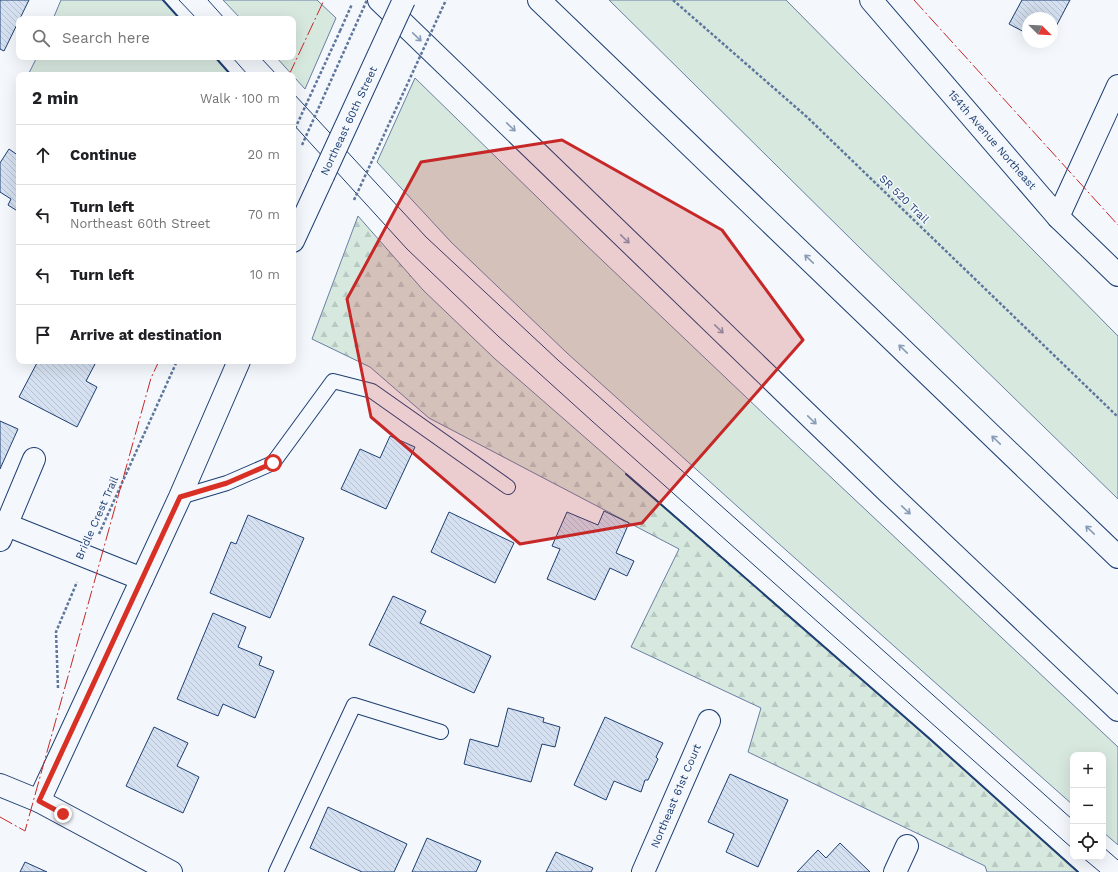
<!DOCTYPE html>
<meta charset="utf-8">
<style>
body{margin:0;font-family:"Work Sans",sans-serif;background:#f2f2f2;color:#202124}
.controls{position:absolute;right:12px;bottom:12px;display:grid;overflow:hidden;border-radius:8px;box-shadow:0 4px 16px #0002}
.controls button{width:36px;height:36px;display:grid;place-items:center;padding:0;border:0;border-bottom:1px solid #e0e0e0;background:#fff;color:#202124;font:20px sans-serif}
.compass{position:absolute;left:1022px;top:12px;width:36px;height:36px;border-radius:50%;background:#fff;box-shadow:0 4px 16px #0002;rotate:114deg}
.stop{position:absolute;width:12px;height:12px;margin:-9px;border:3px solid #d93025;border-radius:50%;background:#fff}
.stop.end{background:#d93025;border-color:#fff;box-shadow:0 1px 4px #0008}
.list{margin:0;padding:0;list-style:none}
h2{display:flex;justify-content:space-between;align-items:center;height:52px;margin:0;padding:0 16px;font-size:17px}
h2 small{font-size:13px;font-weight:400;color:#757577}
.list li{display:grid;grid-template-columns:26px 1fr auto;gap:12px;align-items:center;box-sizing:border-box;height:60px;padding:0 16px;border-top:1px solid #e0e0e0}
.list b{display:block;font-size:15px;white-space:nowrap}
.list p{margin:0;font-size:13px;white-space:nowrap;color:#757577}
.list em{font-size:13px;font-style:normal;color:#757577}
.icon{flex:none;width:22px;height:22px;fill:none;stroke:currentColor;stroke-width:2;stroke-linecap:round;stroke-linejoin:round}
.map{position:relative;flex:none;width:1118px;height:872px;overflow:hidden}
.search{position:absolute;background:#fff;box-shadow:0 4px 16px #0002;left:16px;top:16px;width:280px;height:44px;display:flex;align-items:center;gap:10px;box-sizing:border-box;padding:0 14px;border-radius:8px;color:#757577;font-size:15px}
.panel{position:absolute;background:#fff;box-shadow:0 4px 16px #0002;left:16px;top:72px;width:280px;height:292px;border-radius:8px}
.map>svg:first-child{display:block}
</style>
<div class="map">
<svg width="1118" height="872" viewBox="0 0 1118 872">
<defs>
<pattern id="forest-firs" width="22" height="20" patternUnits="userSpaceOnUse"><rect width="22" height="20" fill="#d7e8df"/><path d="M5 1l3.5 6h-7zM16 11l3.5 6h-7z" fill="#b8c8c3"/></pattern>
<pattern id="building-back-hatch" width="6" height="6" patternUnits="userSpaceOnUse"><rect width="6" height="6" fill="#d5e0f0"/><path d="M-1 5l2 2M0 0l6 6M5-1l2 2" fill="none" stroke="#b6c1d1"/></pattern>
</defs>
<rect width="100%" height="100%" fill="#f4f7fb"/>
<!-- green -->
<g fill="#d7e8df" stroke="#687fa3">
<polygon points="61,0 163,0 180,19 53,19"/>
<polygon points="223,0 317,0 336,18 305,89 276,57 293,57 293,19 241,19"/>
<polygon points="609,0 786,0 1118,336 1118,499 858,246"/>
<polygon points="37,57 215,57 231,75 28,75"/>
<polygon points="415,78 584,243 768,418 1118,747 1118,845 1103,832 1103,755 1073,755 1073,805 778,543 567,353 451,242 377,162"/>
</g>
<!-- forest -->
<polygon fill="url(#forest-firs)" stroke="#687fa3" points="358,216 423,290 494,358 825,647 1079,872 987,872 985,866 748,752 761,708 631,647 679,549 429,418 370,367 312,339"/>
<!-- building -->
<g fill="url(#building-back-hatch)" stroke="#1d3f73">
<polygon points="0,0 29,0 4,51 0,49"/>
<polygon points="1022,0 1070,0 1052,34 1052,18 1028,18 1028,34 1009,24"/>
<polygon points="9,149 19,156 19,212 8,205 11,199 0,192 0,163"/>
<polygon points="38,361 88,361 95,364 86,381 97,387 77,427 19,397"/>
<polygon points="0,421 18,429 0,469"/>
<polygon points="390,436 415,447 386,509 341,489 360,449 380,458"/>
<polygon points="604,511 629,523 616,553 634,561 627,576 610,568 595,600 547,579 560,549 552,546 567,512 598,525"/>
<polygon points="449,512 514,543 495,583 431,552"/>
<polygon points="248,515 304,538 270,618 210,593 231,542 236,544"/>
<polygon points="393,596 426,611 420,623 491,656 474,693 369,645"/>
<polygon points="213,613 246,627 238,647 262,657 259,665 274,671 255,718 223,704 218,716 177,699"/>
<polygon points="508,708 544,718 543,722 560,727 555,747 542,744 531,782 464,764 470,739 498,747"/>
<polygon points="605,717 663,743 656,757 658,759 648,780 645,780 641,792 614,781 606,800 574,785"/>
<polygon points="154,727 188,743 177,766 199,777 183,813 126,786"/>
<polygon points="730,774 788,800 758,867 726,852 734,834 708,822"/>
<polygon points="328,807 407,844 394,872 362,872 310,848"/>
<polygon points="427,838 481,861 476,872 412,872"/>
<polygon points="840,843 870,872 797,872 818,850 826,858"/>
<polygon points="556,852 593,868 591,872 546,872"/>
<polygon points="25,862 47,872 20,872"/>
</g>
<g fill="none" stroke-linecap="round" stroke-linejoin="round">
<!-- lane casing -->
<g stroke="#1d3f73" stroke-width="16">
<g id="lane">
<polyline points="180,497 227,483 273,463 333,381 372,391 508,487"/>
<polyline points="276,872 354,705 441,732"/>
</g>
</g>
<!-- street casing -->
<g stroke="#1d3f73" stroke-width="24">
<g id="street">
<polyline points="871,0 1058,217 1118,275"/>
<polyline points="1058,217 1118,86"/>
<polyline points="7,525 142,579"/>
<polyline points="0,540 34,459"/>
<polyline points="39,801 171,872"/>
<polyline points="643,872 709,721"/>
<polyline points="895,872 907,846"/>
</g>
</g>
<!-- secondary casing -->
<g stroke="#1d3f73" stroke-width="24">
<g id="secondary">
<polyline points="293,241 323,176"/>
<polyline points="0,785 39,801 180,497 239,361"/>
</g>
</g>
<!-- highway casing -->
<g stroke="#1d3f73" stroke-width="24">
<g id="highway">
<polyline points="379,0 888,492 1118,710"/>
<polyline points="539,0 1118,557"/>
</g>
</g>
<!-- path -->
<g stroke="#5e769c" stroke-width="2.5" stroke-dasharray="3 2" stroke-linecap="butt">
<polyline points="673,0 807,117 1118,417"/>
<polyline points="340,31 352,4"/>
<polyline points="99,534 177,361"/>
<polyline points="58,688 56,632 77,582"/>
</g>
<!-- lane -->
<use href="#lane" stroke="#f4f7fb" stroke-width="14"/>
<!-- street -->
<use href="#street" stroke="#f4f7fb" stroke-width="22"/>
<!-- secondary -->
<use href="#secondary" stroke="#f4f7fb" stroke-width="22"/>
<!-- highway -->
<use href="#highway" stroke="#f4f7fb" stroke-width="22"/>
<!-- tram -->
<g stroke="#1d3f73" stroke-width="1">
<polyline points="179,0 197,19"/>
<polyline points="208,0 225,19"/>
<polyline points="232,57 248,75"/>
<polyline points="260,57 277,75"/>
<polyline points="293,93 426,237 559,361 1073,820"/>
<polyline points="293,124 407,249 498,336 592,421 1073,849"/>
<polyline points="1103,847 1118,860"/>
<polyline points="1082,857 1100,872"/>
</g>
<!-- secondary-bridge casing -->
<g stroke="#1d3f73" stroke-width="24" stroke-linecap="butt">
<polyline id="secondary-bridge" points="323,176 404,0"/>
</g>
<!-- path-bridge -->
<g stroke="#5e769c" stroke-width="2.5" stroke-dasharray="3 2" stroke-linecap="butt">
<polyline points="293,133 340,31"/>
<polyline points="302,145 367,0"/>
<polyline points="354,200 446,0"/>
</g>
<!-- secondary-bridge -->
<use href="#secondary-bridge" stroke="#f4f7fb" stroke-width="22"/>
<!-- wall -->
<g stroke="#1d3f73" stroke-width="2">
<polyline points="163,0 180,19"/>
<polyline points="215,57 231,75"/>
<polyline points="626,474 930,739 1078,872"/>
</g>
<!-- power -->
<g stroke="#c62828" stroke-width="1" stroke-dasharray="14 3 2 3" stroke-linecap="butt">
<polyline points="914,0 1118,225"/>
<polyline points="289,75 324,0"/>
<polyline points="0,817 25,831 151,378 159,361"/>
</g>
</g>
<!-- one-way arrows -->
<defs><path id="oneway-shaft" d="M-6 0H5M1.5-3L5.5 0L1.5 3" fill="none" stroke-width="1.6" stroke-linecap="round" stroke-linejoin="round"/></defs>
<g stroke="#889bb7">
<use href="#oneway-shaft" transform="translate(417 37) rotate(44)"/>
<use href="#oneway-shaft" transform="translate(511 127) rotate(44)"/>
<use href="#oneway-shaft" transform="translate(625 239) rotate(44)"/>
<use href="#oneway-shaft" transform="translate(809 259) rotate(-136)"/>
<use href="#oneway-shaft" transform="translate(719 329) rotate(44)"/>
<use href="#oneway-shaft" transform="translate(903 349) rotate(-136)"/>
<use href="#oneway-shaft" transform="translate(812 420) rotate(44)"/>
<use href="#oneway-shaft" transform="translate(996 440) rotate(-136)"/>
<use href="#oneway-shaft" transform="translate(906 510) rotate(43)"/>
<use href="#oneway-shaft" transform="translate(1090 530) rotate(-136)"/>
</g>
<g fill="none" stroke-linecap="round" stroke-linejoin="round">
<!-- route -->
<polyline stroke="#d93025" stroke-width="5" points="63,814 39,801 180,497 227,483 273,463"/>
</g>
<!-- marked area -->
<path fill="#c62828" fill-opacity="0.2" stroke="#c62828" stroke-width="3" stroke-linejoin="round" d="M562 140 722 230 803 340 642 523 520 544 371 417 347 299 421 162Z"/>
<g text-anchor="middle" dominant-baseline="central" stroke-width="3" stroke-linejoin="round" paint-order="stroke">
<!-- street labels -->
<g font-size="11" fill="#1d3f73" stroke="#f4f7fb">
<text transform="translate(349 121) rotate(-65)">Northeast 60th Street</text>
<text transform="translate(992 140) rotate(49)">154th Avenue Northeast</text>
<text transform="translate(904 199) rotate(44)">SR 520 Trail</text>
<text transform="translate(97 518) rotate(-66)">Bridle Crest Trail</text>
<text transform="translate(676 796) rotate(-67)">Northeast 61st Court</text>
</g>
</g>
</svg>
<div class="controls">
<button>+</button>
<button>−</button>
<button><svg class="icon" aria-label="locate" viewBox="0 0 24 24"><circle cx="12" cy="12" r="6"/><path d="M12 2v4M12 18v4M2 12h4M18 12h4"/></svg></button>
</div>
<svg class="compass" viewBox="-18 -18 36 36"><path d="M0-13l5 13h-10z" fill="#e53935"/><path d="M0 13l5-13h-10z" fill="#757577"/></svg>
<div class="stop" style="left:273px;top:463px"></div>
<div class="stop end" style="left:63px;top:814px"></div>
<div class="search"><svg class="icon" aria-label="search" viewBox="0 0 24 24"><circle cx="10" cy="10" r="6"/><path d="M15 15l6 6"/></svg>Search here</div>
<section class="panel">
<h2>2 min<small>Walk · 100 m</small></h2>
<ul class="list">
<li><svg class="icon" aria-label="ahead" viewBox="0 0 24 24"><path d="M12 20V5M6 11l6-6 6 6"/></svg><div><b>Continue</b></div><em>20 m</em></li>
<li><svg class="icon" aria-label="left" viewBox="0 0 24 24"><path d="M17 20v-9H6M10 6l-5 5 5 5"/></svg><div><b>Turn left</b><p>Northeast 60th Street</p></div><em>70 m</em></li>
<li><svg class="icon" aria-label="left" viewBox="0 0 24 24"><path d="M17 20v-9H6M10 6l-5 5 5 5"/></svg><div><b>Turn left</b></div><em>10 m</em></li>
<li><svg class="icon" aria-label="arrive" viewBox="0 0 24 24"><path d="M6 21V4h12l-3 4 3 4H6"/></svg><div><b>Arrive at destination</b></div></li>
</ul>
</section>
</div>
